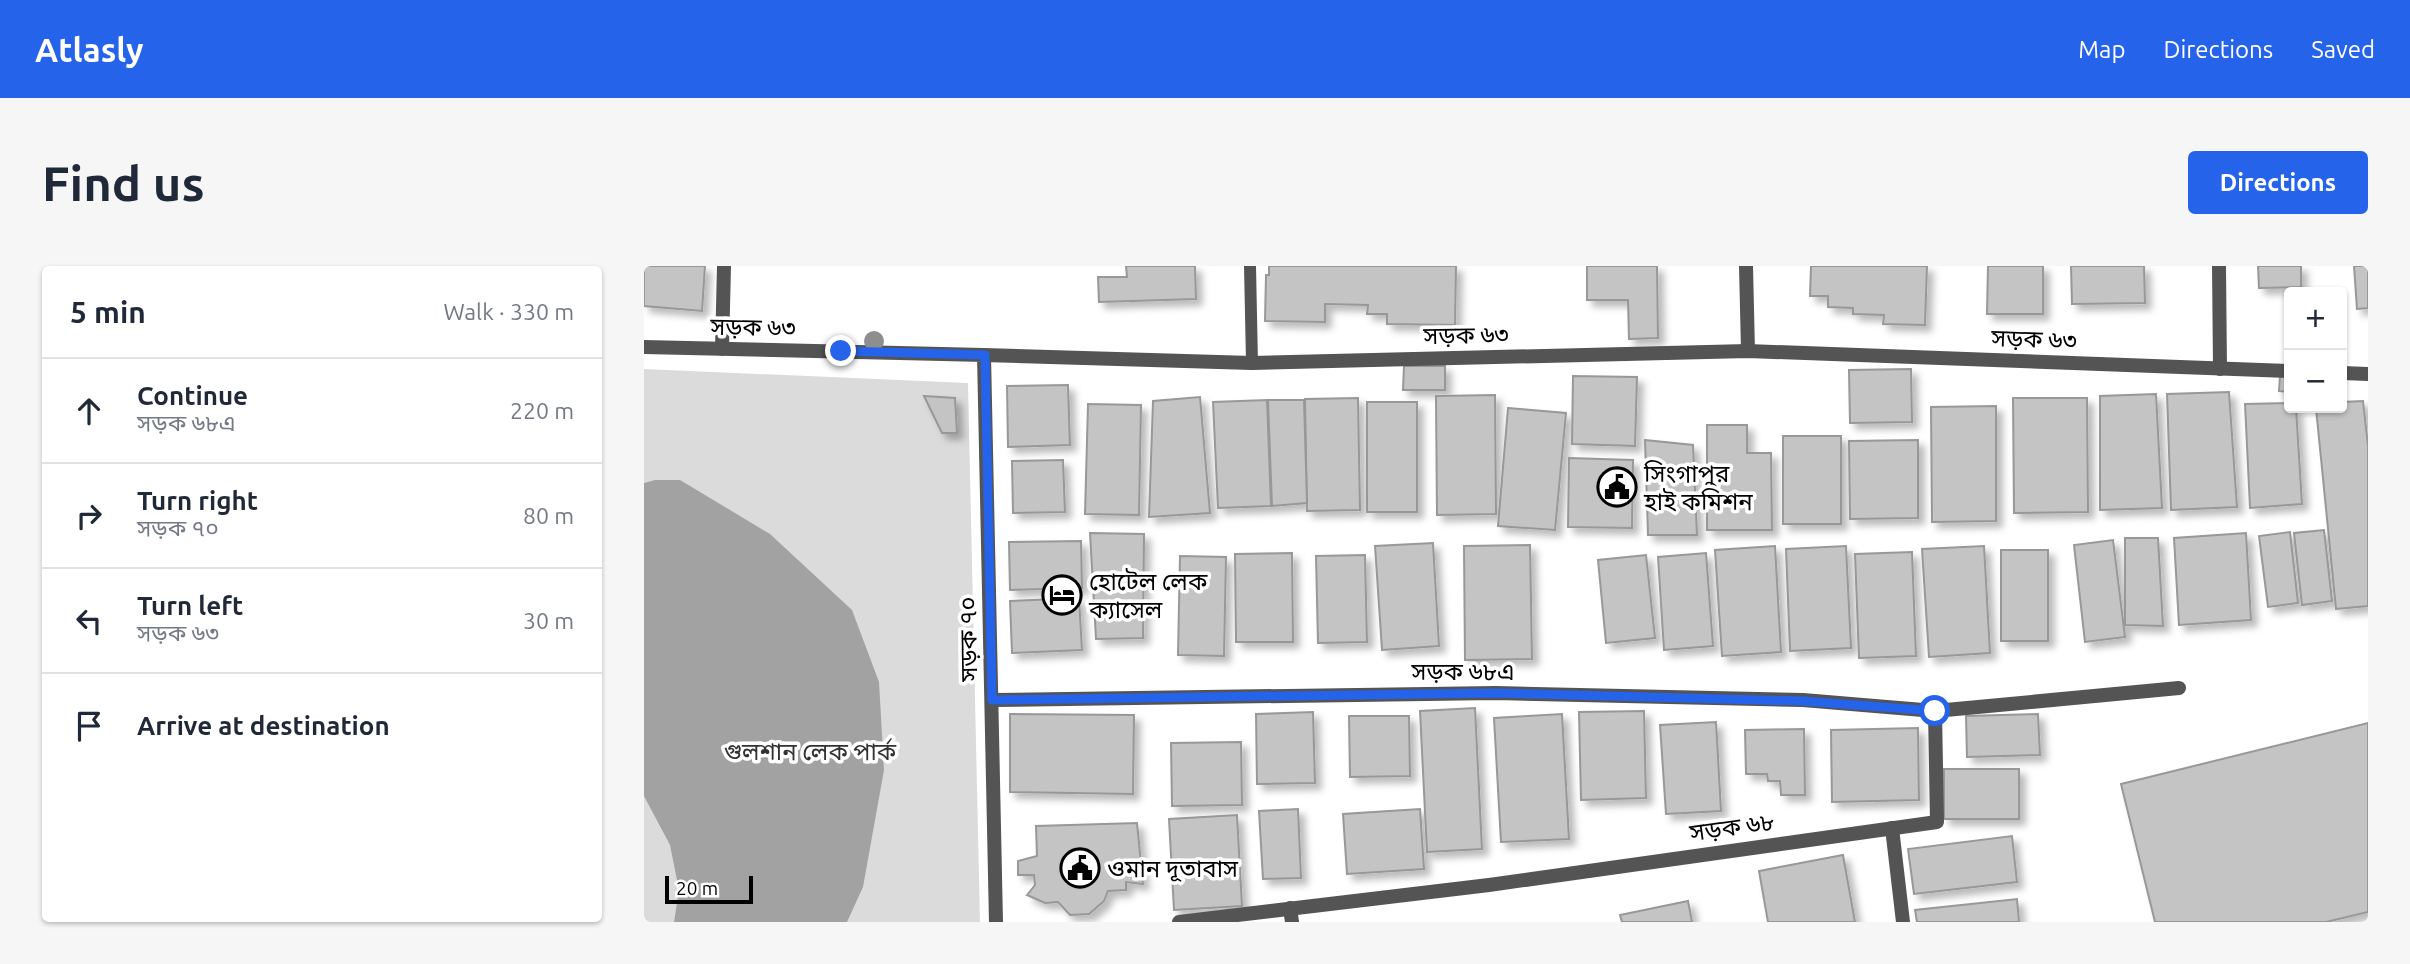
<!DOCTYPE html>
<meta charset="utf-8">
<style>
body{margin:0;font-family:Ubuntu,"Noto Sans Bengali",sans-serif;background:#f6f6f7;color:#1f2937}
.controls{position:absolute;right:21px;top:21px;display:grid;overflow:hidden;border-radius:7px;box-shadow:0 2px 5px #0004}
.controls button{width:63px;height:63px;display:grid;place-items:center;padding:0;border:0;border-bottom:2px solid #e0e1e3;background:#fff;color:#1f2937;font:35px sans-serif}
.scale{position:absolute;left:21px;bottom:18px;width:88px;box-sizing:border-box;padding-left:7px;border:4px solid #000;border-top:0;font-size:19px;line-height:24px;white-space:nowrap;color:#000;-webkit-text-stroke:5px #fff;paint-order:stroke}
.stop{position:absolute;width:21px;height:21px;margin:-16px;border:5px solid #2563eb;border-radius:50%;background:#fff}
.stop.end{background:#2563eb;border-color:#fff;box-shadow:0 2px 7px #0008}
.list{margin:0;padding:0;list-style:none}
h2{display:flex;justify-content:space-between;align-items:center;height:91px;margin:0;padding:0 28px;font-size:30px}
h2 small{font-size:23px;font-weight:400;color:#747a83}
.list li{display:grid;grid-template-columns:46px 1fr auto;gap:21px;align-items:center;box-sizing:border-box;height:105px;padding:0 28px;border-top:2px solid #e0e1e3}
.list b{display:block;font-size:26px;white-space:nowrap}
.list p{margin:0;font-size:23px;white-space:nowrap;color:#747a83}
.list em{font-size:23px;font-style:normal;color:#747a83}
.icon{flex:none;width:38px;height:38px;fill:none;stroke:currentColor;stroke-width:2;stroke-linecap:round;stroke-linejoin:round}
.map{position:relative;flex:none;width:1724px;height:656px;overflow:hidden;border-radius:7px}
header{display:flex;align-items:center;gap:42px;box-sizing:border-box;height:98px;padding:0 35px;background:#2563eb;color:#fff}
header strong{font-size:33px}
nav{display:flex;gap:38px;margin-inline-start:auto;font-size:24px}
.intro{display:flex;align-items:center;justify-content:space-between;box-sizing:border-box;height:168px;padding:0 42px}
h1{margin:0;font-size:49px}
.button{padding:18px 32px;border-radius:7px;background:#2563eb;color:#fff;font-size:24px;font-weight:700}
main{display:flex;gap:42px;padding:0 42px}
aside{flex:1;background:#fff;border-radius:7px;box-shadow:0 2px 5px #0004}
.map>svg:first-child{display:block}
</style>
<header>
<strong>Atlasly</strong>
<nav><a>Map</a><a>Directions</a><a>Saved</a></nav>
</header>
<div class="intro"><h1>Find us</h1><a class="button">Directions</a></div>
<main>
<aside>
<h2>5 min<small>Walk · 330 m</small></h2>
<ul class="list">
<li><svg class="icon" aria-label="ahead" viewBox="0 0 24 24"><path d="M12 20V5M6 11l6-6 6 6"/></svg><div><b>Continue</b><p>সড়ক ৬৮এ</p></div><em>220 m</em></li>
<li><svg class="icon" aria-label="right" viewBox="0 0 24 24"><path d="M7 20v-9h11M14 6l5 5-5 5"/></svg><div><b>Turn right</b><p>সড়ক ৭০</p></div><em>80 m</em></li>
<li><svg class="icon" aria-label="left" viewBox="0 0 24 24"><path d="M17 20v-9H6M10 6l-5 5 5 5"/></svg><div><b>Turn left</b><p>সড়ক ৬৩</p></div><em>30 m</em></li>
<li><svg class="icon" aria-label="arrive" viewBox="0 0 24 24"><path d="M6 21V4h12l-3 4 3 4H6"/></svg><div><b>Arrive at destination</b></div></li>
</ul>
</aside>
<div class="map">
<svg width="1724" height="656" viewBox="0 0 1724 656">
<defs>
<filter id="shadow"><feDropShadow dx="6" dy="6" stdDeviation="3.5" flood-color="#0004"/></filter>
</defs>
<rect width="100%" height="100%" fill="#fff"/>
<!-- green -->
<polygon fill="#dbdbdb" points="0,103 324,117 336,656 0,656"/>
<!-- water -->
<polygon fill="#a2a2a2" points="11,214 36,214 126,268 208,344 235,416 240,504 219,621 203,656 30,656 35,624 26,579 0,530 0,217"/>
<!-- building -->
<g fill="#c4c4c4" stroke="#989898" stroke-width="2" filter="url(#shadow)">
<polygon points="0,0 61,0 58,45 0,40"/>
<polygon points="482,0 551,0 552,33 455,36 454,11 483,11"/>
<polygon points="625,0 812,0 811,59 743,58 743,48 723,48 724,39 681,38 681,56 621,55 622,9 625,9"/>
<polygon points="943,0 1013,0 1014,72 985,73 984,34 943,34"/>
<polygon points="1167,0 1283,0 1281,59 1239,58 1240,49 1209,48 1209,42 1184,41 1184,30 1166,30"/>
<polygon points="1344,0 1399,0 1399,48 1343,48"/>
<polygon points="1427,0 1500,0 1501,37 1428,38"/>
<polygon points="1614,0 1657,0 1657,21 1615,22"/>
<polygon points="1710,0 1724,0 1724,42 1713,43"/>
<polygon points="760,100 801,100 801,124 759,124"/>
<polygon points="1267,103 1268,156 1206,157 1205,104"/>
<polygon points="929,110 993,111 991,180 928,178"/>
<polygon points="1636,110 1645,110 1645,126 1635,125"/>
<polygon points="424,119 426,179 364,181 363,120"/>
<polygon points="1585,126 1593,241 1527,244 1523,128"/>
<polygon points="1512,128 1518,242 1456,244 1456,130"/>
<polygon points="851,129 852,248 793,249 792,130"/>
<polygon points="280,130 311,132 313,167 298,167"/>
<polygon points="556,131 566,247 505,251 509,135"/>
<polygon points="714,132 716,244 663,245 661,133"/>
<polygon points="1369,132 1443,132 1444,246 1370,247"/>
<polygon points="623,134 627,240 574,242 569,136"/>
<polygon points="624,134 660,134 663,237 628,240"/>
<polygon points="1719,135 1724,180 1724,340 1692,343 1672,142 1698,142 1698,136"/>
<rect x="723" y="136" width="50" height="110"/>
<polygon points="1645,137 1645,142 1652,142 1658,238 1606,242 1601,138"/>
<polygon points="444,138 497,139 495,249 441,248"/>
<polygon points="1352,140 1352,255 1288,256 1287,141"/>
<polygon points="864,142 922,147 911,264 854,260"/>
<polygon points="1063,159 1103,159 1103,187 1127,187 1128,264 1063,264"/>
<rect x="1139" y="170" width="58" height="88"/>
<polygon points="1001,174 1049,179 1053,269 1004,269"/>
<polygon points="1274,174 1274,252 1206,253 1205,175"/>
<polygon points="925,192 989,194 988,262 924,261"/>
<polygon points="419,194 421,246 369,247 368,195"/>
<polygon points="1680,264 1688,335 1658,339 1650,267"/>
<polygon points="1646,266 1654,337 1624,341 1615,270"/>
<polygon points="446,267 500,268 499,372 452,373"/>
<polygon points="1602,267 1607,354 1535,359 1530,272"/>
<polygon points="1481,272 1514,272 1519,360 1481,359"/>
<polygon points="1469,274 1481,371 1441,376 1430,279"/>
<polygon points="437,275 438,322 366,324 365,276"/>
<polygon points="789,277 795,380 738,384 731,280"/>
<polygon points="886,279 888,393 821,394 820,280"/>
<polygon points="1131,280 1137,386 1078,390 1071,284"/>
<polygon points="1202,280 1207,382 1146,385 1142,283"/>
<polygon points="1340,280 1346,387 1285,391 1278,283"/>
<rect x="1357" y="284" width="47" height="91"/>
<polygon points="1268,286 1272,390 1215,392 1211,288"/>
<polygon points="648,287 649,376 592,376 591,288"/>
<polygon points="1062,287 1069,380 1020,384 1014,291"/>
<polygon points="721,289 723,376 674,377 672,290"/>
<polygon points="1002,289 1011,372 962,377 954,294"/>
<polygon points="536,290 582,291 580,390 534,389"/>
<polygon points="435,332 438,384 368,387 366,335"/>
<polygon points="831,442 838,583 783,586 776,445"/>
<polygon points="1000,445 1002,532 937,534 935,446"/>
<polygon points="669,446 671,517 613,518 612,448"/>
<polygon points="366,448 490,449 489,528 366,526"/>
<polygon points="918,448 925,573 857,576 850,452"/>
<polygon points="1394,448 1396,489 1323,491 1322,450"/>
<polygon points="705,450 765,450 766,510 706,511"/>
<polygon points="1072,456 1077,545 1022,548 1016,459"/>
<polygon points="1724,457 1724,646 1682,656 1511,656 1477,518"/>
<polygon points="1274,462 1275,534 1188,536 1187,464"/>
<polygon points="1160,463 1161,529 1137,529 1136,515 1124,515 1123,508 1102,508 1101,464"/>
<polygon points="597,476 598,539 528,540 527,477"/>
<rect x="1300" y="503" width="75" height="50"/>
<polygon points="654,543 657,612 619,613 615,545"/>
<polygon points="776,543 780,603 703,608 699,548"/>
<polygon points="593,549 598,640 530,644 525,553"/>
<polygon points="493,557 499,618 482,616 482,624 464,625 460,635 445,648 426,649 414,636 401,637 383,629 391,619 390,609 374,609 374,595 393,590 392,560"/>
<polygon points="1368,570 1373,616 1270,628 1264,583"/>
<polygon points="1199,589 1211,656 1124,656 1115,605"/>
<polygon points="1373,633 1375,656 1273,656 1271,644"/>
<polygon points="1044,635 1048,656 978,656 976,649"/>
</g>
<g fill="none" stroke-linecap="round" stroke-linejoin="round">
<!-- service -->
<polyline stroke="#545454" stroke-width="12" points="606,0 608,97"/>
<!-- minor -->
<g stroke="#545454" stroke-width="14">
<polyline points="1102,0 1104,85"/>
<polyline points="1575,0 1576,103"/>
<polyline points="78,83 80,0"/>
<polyline points="340,89 608,97 1104,85 1645,105"/>
<polyline points="1698,107 1724,108"/>
<polyline points="348,434 852,427 1159,434 1291,445"/>
<polyline points="1248,562 1259,656"/>
<polyline points="646,642 648,656"/>
<polyline points="535,656 845,619 1293,556 1291,445 1535,422"/>
</g>
<!-- tertiary -->
<polyline stroke="#545454" stroke-width="14" points="0,81 340,89 352,656"/>
</g>
<!-- trees -->
<circle fill="#8e8e8e" cx="230" cy="75" r="10"/>
<g fill="none" stroke-linecap="round" stroke-linejoin="round">
<!-- route -->
<polyline stroke="#2563eb" stroke-width="9" points="197,85 341,89 348,434 852,427 1159,435 1291,445"/>
</g>
<!-- icons -->
<defs>
<g id="civic-ring" transform="scale(2.0125)"><circle r="9.5" fill="#fff" stroke="#000" stroke-width="1.5"/><path d="M-.6-6.5H3V-4.5H.6V-3L4-1V1h2V6H-6V1h2V-1L-.6-3ZM-1.2 2.5V6h2.4V2.5Z" fill="#000"/></g>
<g id="hotel-ring" transform="scale(2.0125)"><circle r="9.5" fill="#fff" stroke="#000" stroke-width="1.5"/><path d="M-6-4.5h1.5V1H6V5H4.5V3h-9V5H-6ZM-4 0a1.8 1.8 0 1 1 3.6 0ZM.5 0V-2.5h3Q6-2.5 6 0Z" fill="#000"/></g>
</defs>
<g fill-rule="evenodd">
<use href="#civic-ring" x="973" y="221"/>
<use href="#hotel-ring" x="418" y="329"/>
<use href="#civic-ring" x="436" y="602"/>
</g>
<g text-anchor="middle" dominant-baseline="central" stroke-width="7" stroke-linejoin="round" paint-order="stroke">
<!-- street labels -->
<g font-size="24" fill="#000" stroke="#fff">
<text transform="translate(109 61) rotate(1)">সড়ক ৬৩</text>
<text transform="translate(822 69) rotate(-1)">সড়ক ৬৩</text>
<text transform="translate(1390 73) rotate(2)">সড়ক ৬৩</text>
<text transform="translate(324 373) rotate(-91)">সড়ক ৭০</text>
<text x="819" y="405">সড়ক ৬৮এ</text>
<text transform="translate(1088 561) rotate(-8)">সড়ক ৬৮</text>
</g>
<!-- poi labels -->
<g font-size="24" fill="#000" stroke="#fff" text-anchor="start">
<text x="1000" y="207">সিংগাপুর<tspan x="1000" dy="28">হাই কমিশন</tspan></text>
<text x="445" y="315">হোটেল লেক<tspan x="445" dy="28">ক্যাসেল</tspan></text>
<text x="463" y="602">ওমান দূতাবাস</text>
</g>
<!-- park labels -->
<g font-size="24" fill="#323232" stroke="#fff">
<text x="166" y="485">গুলশান লেক পার্ক</text>
</g>
</g>
</svg>
<div class="controls">
<button>+</button>
<button>−</button>
</div>
<div class="scale">20 m</div>
<div class="stop" style="left:1291px;top:445px"></div>
<div class="stop end" style="left:197px;top:85px"></div>
</div>
</main>
